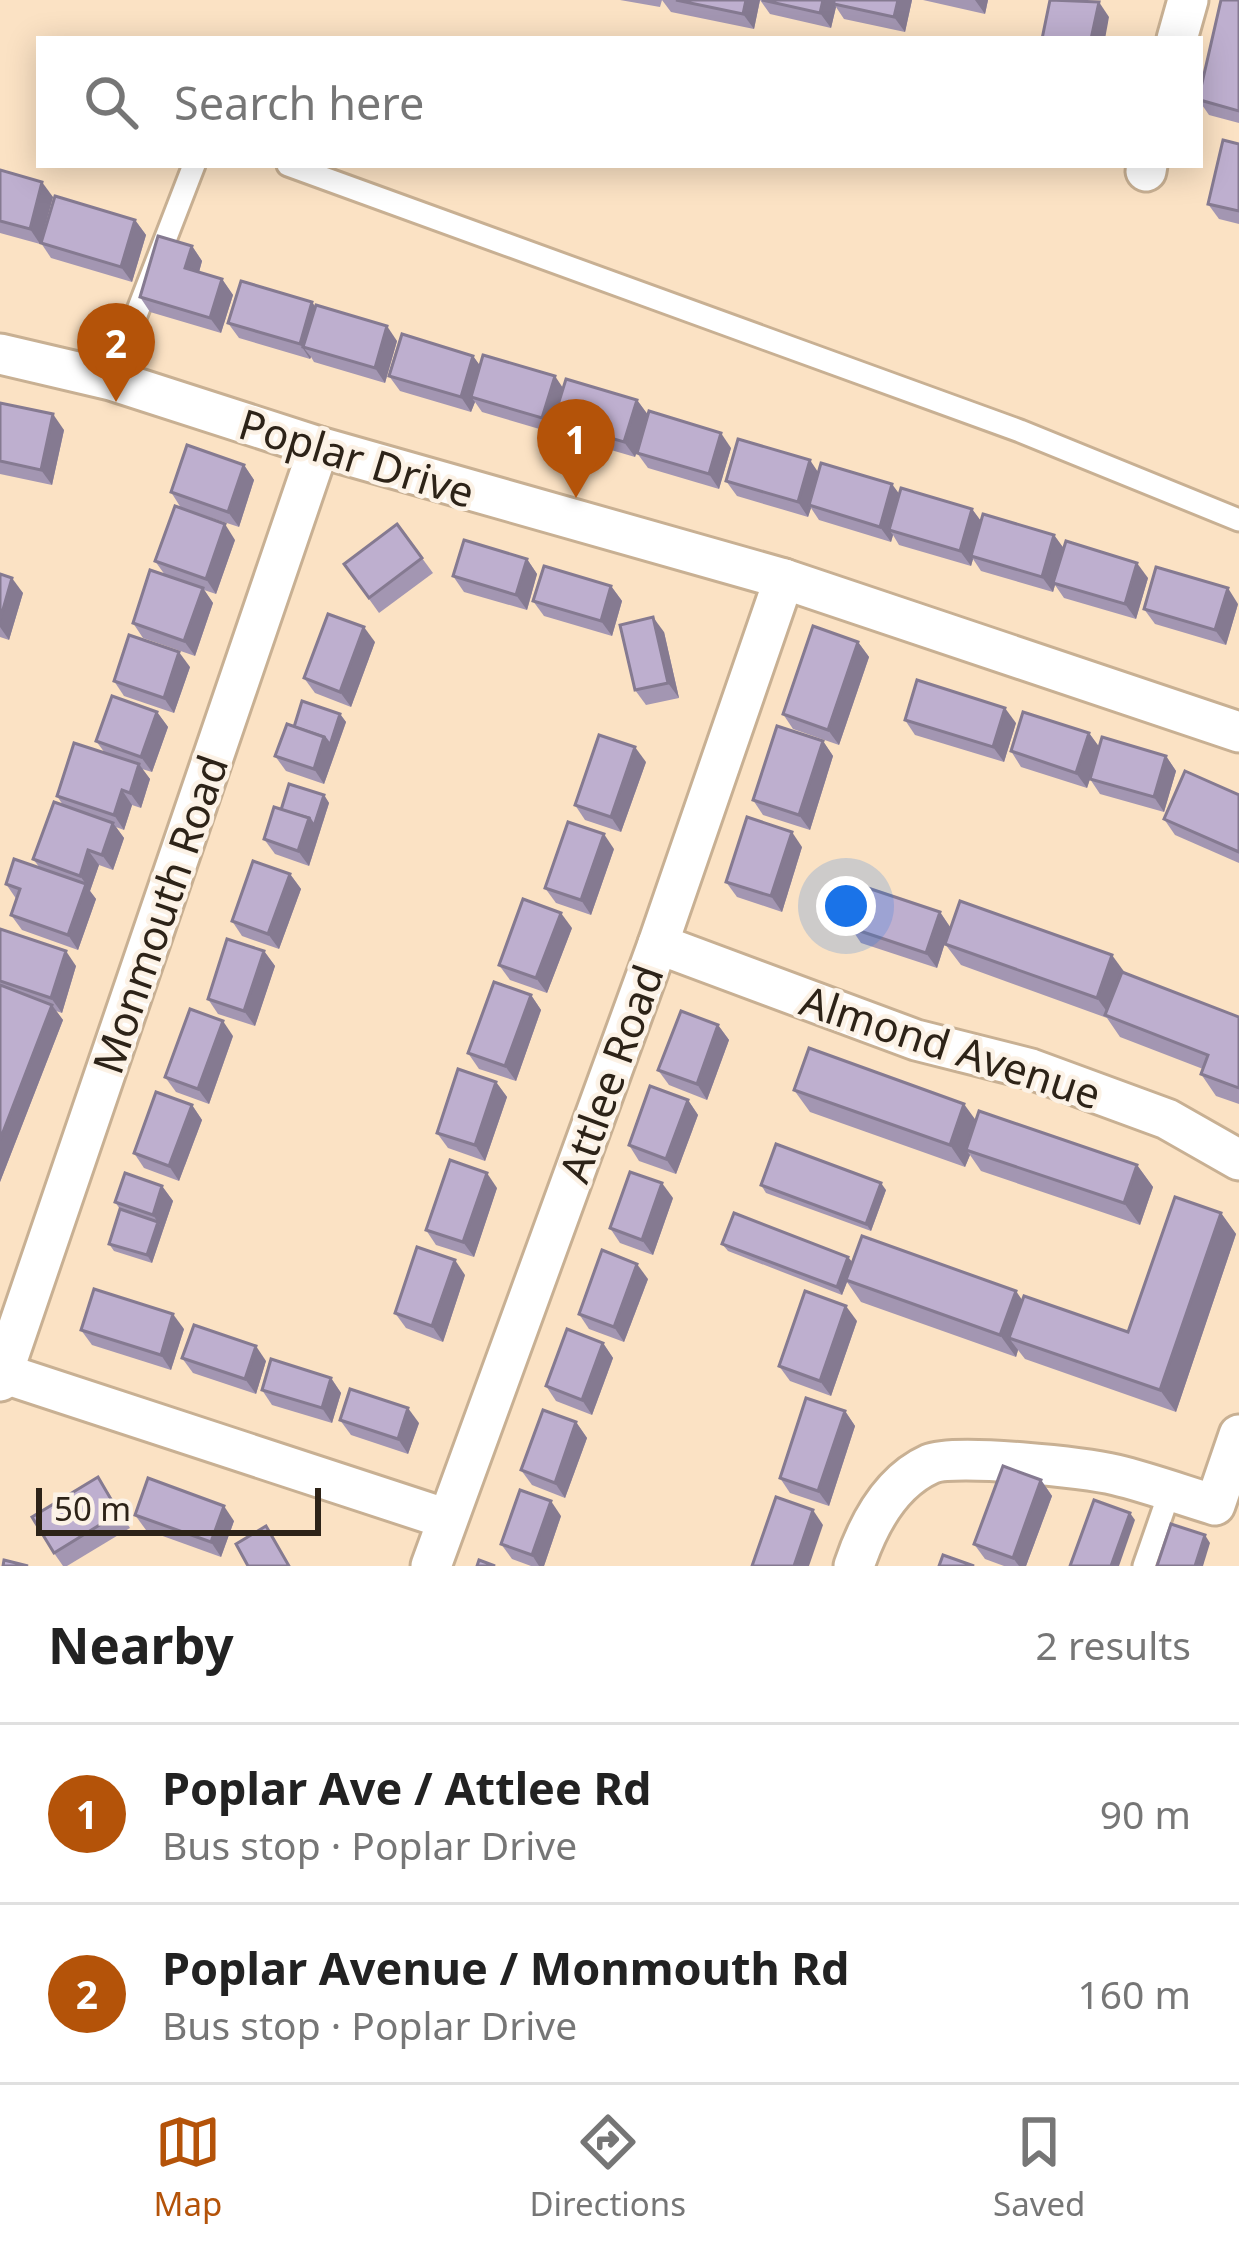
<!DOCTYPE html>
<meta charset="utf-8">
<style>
body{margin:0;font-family:"Noto Sans",sans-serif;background:#f6f6f6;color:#222}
.scale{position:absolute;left:36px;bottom:30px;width:285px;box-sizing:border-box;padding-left:12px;border:6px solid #2d2318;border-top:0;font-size:33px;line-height:42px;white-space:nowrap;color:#2d2318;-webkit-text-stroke:9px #fcf2e6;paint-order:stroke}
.you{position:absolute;left:846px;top:906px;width:42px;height:42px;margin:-30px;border:9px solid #fff;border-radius:50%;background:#1a73e8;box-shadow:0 0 0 18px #1a73e833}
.badge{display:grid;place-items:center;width:78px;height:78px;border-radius:50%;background:#b45309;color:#fff;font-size:39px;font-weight:700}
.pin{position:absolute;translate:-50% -99px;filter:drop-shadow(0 3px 6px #0008)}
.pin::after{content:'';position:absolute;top:63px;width:42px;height:36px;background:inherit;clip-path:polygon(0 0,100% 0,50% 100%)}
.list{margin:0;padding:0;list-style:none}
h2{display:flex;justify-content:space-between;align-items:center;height:156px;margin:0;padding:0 48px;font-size:51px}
h2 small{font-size:39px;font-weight:400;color:#767676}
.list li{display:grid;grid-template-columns:78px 1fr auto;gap:36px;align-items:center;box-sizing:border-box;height:180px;padding:0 48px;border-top:3px solid #e0e0e0}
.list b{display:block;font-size:45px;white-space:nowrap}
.list p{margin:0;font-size:39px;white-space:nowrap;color:#767676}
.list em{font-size:39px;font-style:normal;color:#767676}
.icon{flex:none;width:66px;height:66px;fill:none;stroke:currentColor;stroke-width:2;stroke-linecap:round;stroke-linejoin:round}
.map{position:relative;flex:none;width:1239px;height:1566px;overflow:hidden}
.search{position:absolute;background:#fff;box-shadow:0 6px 30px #0003;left:36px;right:36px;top:36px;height:132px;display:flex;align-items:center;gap:30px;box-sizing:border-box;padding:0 42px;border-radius:0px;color:#767676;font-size:45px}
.sheet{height:516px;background:#fff}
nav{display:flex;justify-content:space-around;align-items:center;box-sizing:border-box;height:168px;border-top:3px solid #e0e0e0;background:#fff;font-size:33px;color:#767676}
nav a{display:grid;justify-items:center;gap:6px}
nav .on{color:#b45309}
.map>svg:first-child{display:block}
</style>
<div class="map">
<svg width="1239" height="1566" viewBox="0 0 1239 1566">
<rect width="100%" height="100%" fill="#fbe2c4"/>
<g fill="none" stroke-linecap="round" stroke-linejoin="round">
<!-- service casing -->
<g stroke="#c8b093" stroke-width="27">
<g id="service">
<polyline points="288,165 1020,431 1239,520"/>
<polyline points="111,380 194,165"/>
<polyline points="1144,1566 1170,1491"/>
</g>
</g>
<!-- minor casing -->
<g stroke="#c8b093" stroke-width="45">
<g id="minor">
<polyline points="1177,39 1188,0"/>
<polyline points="1146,171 1147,165"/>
<polyline points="0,354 111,380 319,447 784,579 1239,732"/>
<polyline points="658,944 916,1040 1031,1069 1167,1119 1239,1160"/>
<polyline points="2,1373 447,1519"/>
<polyline points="0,1381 319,447"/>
<polyline points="431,1566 658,944 784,579"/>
<path d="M854 1566C867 1527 890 1482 930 1464 955 1453 1086 1468 1116 1475 1149 1483 1182 1495 1215 1505L1239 1435"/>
</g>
</g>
<!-- service -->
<use href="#service" stroke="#fff" stroke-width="21"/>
<!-- minor -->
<use href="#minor" stroke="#fff" stroke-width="39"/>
</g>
<!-- wall -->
<g fill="#a396b2">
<polygon points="620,0 662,0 660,7"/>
<polygon points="662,0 912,0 905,32 844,19 836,7 831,28 770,14 760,0 754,29 671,12"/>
<polygon points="923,0 988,0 985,14"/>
<polygon points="1239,0 1239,123 1209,115 1200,102 1200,92"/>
<polygon points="1239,144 1239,224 1219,219 1208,204"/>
<polygon points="0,170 53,197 40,244 0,233"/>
<polygon points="135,220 146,235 132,282 51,258 41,243"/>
<polygon points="192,246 202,261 199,272 222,279 233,295 221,333 150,312 140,297"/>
<polygon points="315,307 397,341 385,383 314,362 311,357 310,359 239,338 228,323"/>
<polygon points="473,356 480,366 563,388 637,400 648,415 635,457 563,436 555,425 553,433 482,412 475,402 471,412 400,391 389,376"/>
<polygon points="0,403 64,430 52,485 0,474"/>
<polygon points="731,448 719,489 648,468 637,453"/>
<polygon points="244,465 254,480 239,527 181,508 171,492"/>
<polygon points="818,472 899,494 972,509 981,521 1054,535 1064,549 1148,578 1136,619 1064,598 1055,585 1053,592 981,571 973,559 971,566 899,545 893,535 891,542 819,520 811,508 808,517 737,496 726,481"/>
<polygon points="397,524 433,573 379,613 344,564"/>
<polygon points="235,540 216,594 204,590 213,603 195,656 143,638 133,623 165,575 155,561"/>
<polygon points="527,559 537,574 527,610 464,592 453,576"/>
<polygon points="0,574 23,593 9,640 0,637"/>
<polygon points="611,586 622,601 612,636 544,616 533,601"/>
<polygon points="1238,604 1226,645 1155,624 1144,609"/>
<polygon points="664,632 679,698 646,705 635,690"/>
<polygon points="375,642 351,707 315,693 304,678"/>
<polygon points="858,642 869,657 839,745 793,729 783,714"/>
<polygon points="190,667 174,713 124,696 114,681"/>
<polygon points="157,712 168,727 152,772 142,769 150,779 141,808 132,805 124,830 116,827 124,838 113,870 99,865 90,891 96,899 78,950 22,930 11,915 17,900 6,884 40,868 33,859 63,805 57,796 105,753 96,741"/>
<polygon points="340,714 346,722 324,784 286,771 275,756"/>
<polygon points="905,720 1016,723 1004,762 915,735"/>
<polygon points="1089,733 1099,747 1166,756 1176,771 1164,812 1100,794 1090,779 1087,788 1021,767 1011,751"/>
<polygon points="823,741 833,756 810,830 763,815 753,800"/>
<polygon points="646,762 621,832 585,820 575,805"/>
<polygon points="324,795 329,803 309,866 275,854 264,839 281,810"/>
<polygon points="1239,795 1239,863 1175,835 1164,819"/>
<polygon points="802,847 782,912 737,897 726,882"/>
<polygon points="614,849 591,915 556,903 545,888"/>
<polygon points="290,874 301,889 279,949 242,936 232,921"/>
<polygon points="940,912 950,927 937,968 861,943 851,928"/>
<polygon points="572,928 547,993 510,980 499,965"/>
<polygon points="0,929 76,966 62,1013 56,1011 63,1020 0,1182"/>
<polygon points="945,944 1125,973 1239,1017 1239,1104 1216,1096 1201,1074 1203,1069 1120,1037 1107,1018 961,965"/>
<polygon points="264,951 275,966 255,1026 218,1014 208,999"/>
<polygon points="531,995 541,1010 516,1081 479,1069 468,1053"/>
<polygon points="718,1025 729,1040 707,1100 669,1085 658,1070"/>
<polygon points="233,1036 209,1104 176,1092 165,1077"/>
<polygon points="496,1082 507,1097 485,1161 448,1148 437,1133"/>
<polygon points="794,1090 976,1120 1137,1165 1153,1187 1140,1225 981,1171 970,1155 965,1167 810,1112"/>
<polygon points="688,1100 698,1115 676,1174 639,1161 629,1145"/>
<polygon points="192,1105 202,1120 179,1181 144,1168 134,1153"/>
<polygon points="761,1185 886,1190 871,1231 766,1193"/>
<polygon points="162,1186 173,1201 152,1263 114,1251 109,1244 120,1209 115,1202"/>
<polygon points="497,1188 474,1257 436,1245 426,1230"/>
<polygon points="673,1198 653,1255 620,1243 610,1228"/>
<polygon points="1221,1213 1236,1234 1176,1412 1025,1359 1018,1350 1016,1357 861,1302 847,1282 842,1295 728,1251 722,1244 848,1257 852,1263 1022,1300 1128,1332"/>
<polygon points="465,1275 443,1342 406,1328 395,1313"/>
<polygon points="648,1279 624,1342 589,1329 579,1314"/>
<polygon points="857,1321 831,1396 790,1381 779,1366"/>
<polygon points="184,1329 171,1370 92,1345 81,1330"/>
<polygon points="603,1343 613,1358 592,1415 556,1401 546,1386"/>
<polygon points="182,1358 266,1361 256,1394 193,1373"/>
<polygon points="331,1378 341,1393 332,1423 272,1405 262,1390"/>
<polygon points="845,1411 855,1426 829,1506 790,1493 780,1478"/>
<polygon points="340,1420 419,1423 408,1454 351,1435"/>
<polygon points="576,1422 587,1438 565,1498 532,1485 521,1470"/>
<polygon points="1041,1480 1052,1496 1026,1566 1004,1566 985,1559 974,1544"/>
<polygon points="108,1492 130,1528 67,1566 63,1566 54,1553"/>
<polygon points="135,1515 234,1521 221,1557 146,1530"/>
<polygon points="561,1516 544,1566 531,1566 512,1559 501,1544"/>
</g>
<!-- shaded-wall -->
<g fill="#857a91">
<polygon points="746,0 760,0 754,29 743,14"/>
<polygon points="823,0 837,0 834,4 836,7 831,28 820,13"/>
<polygon points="898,0 912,0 905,32 894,17"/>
<polygon points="975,0 988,0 985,14"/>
<polygon points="1099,2 1109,17 1105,39 1091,39"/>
<polygon points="42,182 53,197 40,244 30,229"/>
<polygon points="135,220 146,235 132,282 121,267"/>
<polygon points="192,246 202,261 196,283 185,268"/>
<polygon points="222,279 233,295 221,333 210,318"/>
<polygon points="312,302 323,317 303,347 311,357 310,359 300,344"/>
<polygon points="387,326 397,341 385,383 375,368"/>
<polygon points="473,356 484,371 471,397 475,402 471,412 461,397"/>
<polygon points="555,376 565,391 553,421 555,425 553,433 542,418"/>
<polygon points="637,400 648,415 635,457 624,442"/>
<polygon points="53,414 64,430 52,485 41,470"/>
<polygon points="721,433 731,448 719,489 709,474"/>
<polygon points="810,460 820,475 809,505 811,508 808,517 798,502"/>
<polygon points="244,465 254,480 239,527 228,512"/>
<polygon points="892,484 903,499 889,530 893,535 891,542 880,527"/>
<polygon points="972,509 983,524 971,556 973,559 971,566 960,551"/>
<polygon points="225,524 235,540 216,594 206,579"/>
<polygon points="1054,535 1065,550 1053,592 1042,577"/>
<polygon points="527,559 537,574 527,610 516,595"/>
<polygon points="1137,563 1148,578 1136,619 1125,604"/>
<polygon points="12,578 23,593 9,640 0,627 0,620"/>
<polygon points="611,586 622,601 612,636 601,621"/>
<polygon points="203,588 213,603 195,656 184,641"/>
<polygon points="1228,588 1238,604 1226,645 1215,630"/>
<polygon points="653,617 664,632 679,698 668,683"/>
<polygon points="364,627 375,642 351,707 340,692"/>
<polygon points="858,642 869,657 839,745 828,730"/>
<polygon points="179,652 190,667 174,713 164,698"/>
<polygon points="1005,708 1016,723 1004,762 993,747"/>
<polygon points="157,712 168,727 152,772 141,757"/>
<polygon points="340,714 346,722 324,784 314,769 324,737"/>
<polygon points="1089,733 1100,748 1087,788 1076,773"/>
<polygon points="823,741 833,756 810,830 799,815"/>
<polygon points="635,747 646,762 621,832 611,817"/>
<polygon points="1166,756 1176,771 1164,812 1154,797"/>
<polygon points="139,764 150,779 141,808 130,793"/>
<polygon points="122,790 132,805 124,830 114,815"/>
<polygon points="324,795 329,803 309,866 298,851 309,818"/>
<polygon points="113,823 124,838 113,870 102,855"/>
<polygon points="792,832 802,847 782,912 771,896"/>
<polygon points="604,834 614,849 591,915 581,900"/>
<polygon points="88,850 99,865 90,891 96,899 78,950 68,935 86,884 80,876"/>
<polygon points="290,874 301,889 279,949 268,934"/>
<polygon points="940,912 950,927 937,968 926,953"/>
<polygon points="561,913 572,928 547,993 536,978"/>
<polygon points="66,951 76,966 62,1013 51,998"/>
<polygon points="264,951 275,966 255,1026 244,1011"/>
<polygon points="1112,955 1128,977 1113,1020 1097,998"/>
<polygon points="531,995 541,1010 516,1081 505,1066"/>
<polygon points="52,1005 63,1020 0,1182 0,1140"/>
<polygon points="223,1021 233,1036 209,1104 198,1089"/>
<polygon points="718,1025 729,1040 707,1100 697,1084"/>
<polygon points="496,1082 507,1097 485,1161 475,1145"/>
<polygon points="688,1100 698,1115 676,1174 666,1159"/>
<polygon points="964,1104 980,1126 966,1150 970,1155 965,1167 950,1145"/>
<polygon points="192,1105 202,1120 179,1181 169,1166"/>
<polygon points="1137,1165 1153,1187 1140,1225 1124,1203"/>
<polygon points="487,1173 497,1188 474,1257 463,1242"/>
<polygon points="662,1183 673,1198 653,1255 642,1240"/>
<polygon points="881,1183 886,1190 871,1231 866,1224"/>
<polygon points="162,1186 173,1201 163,1230 153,1215"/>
<polygon points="1221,1213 1236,1234 1176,1412 1160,1390"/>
<polygon points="158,1222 163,1230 152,1263 147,1255"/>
<polygon points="848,1257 854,1264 842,1295 837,1287"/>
<polygon points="455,1260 465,1275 443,1342 432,1326"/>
<polygon points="637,1264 648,1279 624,1342 614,1327"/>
<polygon points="1016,1291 1031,1313 1009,1338 1018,1350 1016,1357 1000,1335"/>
<polygon points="846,1306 857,1321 831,1396 820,1381"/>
<polygon points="173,1314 184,1329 171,1370 161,1355"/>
<polygon points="603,1343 613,1358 592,1415 582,1400"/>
<polygon points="256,1346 266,1361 256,1394 245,1379"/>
<polygon points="331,1378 341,1393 332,1423 322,1408"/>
<polygon points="408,1408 419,1423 408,1454 398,1439"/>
<polygon points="845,1411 855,1426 829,1506 818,1491"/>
<polygon points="576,1422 587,1438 565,1498 555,1483"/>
<polygon points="1041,1480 1052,1496 1026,1566 1019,1566 1013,1558"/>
<polygon points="551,1501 561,1516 544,1566 539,1566 532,1555"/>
<polygon points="224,1506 234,1521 221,1557 211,1542"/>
<polygon points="813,1510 823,1525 809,1566 794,1566"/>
<polygon points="1130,1513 1135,1520 1119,1566 1111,1566"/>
<polygon points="1205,1535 1210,1543 1203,1566 1195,1566"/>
</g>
<!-- building -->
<g fill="#beafcf" stroke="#857a91" stroke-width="3">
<polygon points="676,0 746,0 743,14"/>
<polygon points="762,0 823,0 820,13"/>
<polygon points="834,0 898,0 894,17 834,4"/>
<polygon points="1050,0 1099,2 1091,39 1042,39"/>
<polygon points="1221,0 1239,0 1239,111 1200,100 1200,92"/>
<polygon points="1223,140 1239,144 1239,211 1208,204"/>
<polygon points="0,170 42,182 30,229 0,221"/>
<polygon points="55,196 135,220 121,267 41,243"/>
<polygon points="158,236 192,246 185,268 222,279 210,318 140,297"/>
<polygon points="241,281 312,302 300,344 228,323"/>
<polygon points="316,305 387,326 375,368 303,347"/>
<polygon points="402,334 473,356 461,397 389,376"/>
<polygon points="483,355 555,376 542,418 471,397"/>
<polygon points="566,379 637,400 624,442 553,421"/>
<polygon points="0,403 53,414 41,470 0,461"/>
<polygon points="649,411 721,433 709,474 637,453"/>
<polygon points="738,439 810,460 798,502 726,481"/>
<polygon points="187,445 244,465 228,512 171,492"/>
<polygon points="821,463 892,484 880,527 809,505"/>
<polygon points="901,488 972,509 960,551 889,530"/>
<polygon points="175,506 225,524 206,579 155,561"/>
<polygon points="983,514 1054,535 1042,577 971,556"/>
<polygon points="397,524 422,558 369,598 344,564"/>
<polygon points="464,540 527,559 516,595 453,576"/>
<polygon points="1066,541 1137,563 1125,604 1053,583"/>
<polygon points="544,566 611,586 601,621 533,601"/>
<polygon points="1156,567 1228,588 1215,630 1144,609"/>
<polygon points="150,570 203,588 184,641 133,623"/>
<polygon points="0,574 12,578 0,620"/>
<polygon points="328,614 364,627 340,692 304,678"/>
<polygon points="653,617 668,683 635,690 620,625"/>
<polygon points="813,626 858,642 828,730 783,714"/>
<polygon points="129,635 179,652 164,698 114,681"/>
<polygon points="917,680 1005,708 993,747 905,720"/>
<polygon points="112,696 157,712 141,757 96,741"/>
<polygon points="302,701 340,714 330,745 324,737 294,727"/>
<polygon points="1023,712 1089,733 1076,773 1011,751"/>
<polygon points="287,724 324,737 314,769 275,756"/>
<polygon points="777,726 823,741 799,815 753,800"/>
<polygon points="599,735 635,747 611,817 575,805"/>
<polygon points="1102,737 1166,756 1154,797 1090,779"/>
<polygon points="74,743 139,764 130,793 122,790 114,815 57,796"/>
<polygon points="1185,771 1239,795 1239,852 1164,819"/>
<polygon points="289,784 324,795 314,826 309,818 281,810"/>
<polygon points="54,802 113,823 102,855 88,850 80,876 33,859"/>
<polygon points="274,807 309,818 298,851 264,839"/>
<polygon points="747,817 792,832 771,896 726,882"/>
<polygon points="568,822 604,834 581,900 545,888"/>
<polygon points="14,859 86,884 68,935 11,915 20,889 6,884"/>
<polygon points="253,861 290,874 268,934 232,921"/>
<polygon points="865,887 940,912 926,953 851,928"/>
<polygon points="523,899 561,913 536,978 499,965"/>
<polygon points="960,901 1112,955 1097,998 945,944"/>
<polygon points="0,929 66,951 51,998 0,981"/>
<polygon points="227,939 264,951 244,1011 208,999"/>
<polygon points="1122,972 1239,1017 1239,1088 1201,1074 1208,1055 1105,1015"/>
<polygon points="494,982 531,995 505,1066 468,1053"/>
<polygon points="0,985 52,1005 0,1140"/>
<polygon points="190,1009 223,1021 198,1089 165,1077"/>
<polygon points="681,1011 718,1025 697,1084 658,1070"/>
<polygon points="809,1048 964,1104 950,1145 794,1090"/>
<polygon points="458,1069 496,1082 475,1145 437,1133"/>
<polygon points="650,1086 688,1100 666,1159 629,1145"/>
<polygon points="156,1092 192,1105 169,1166 134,1153"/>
<polygon points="979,1111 1137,1165 1124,1203 966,1150"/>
<polygon points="776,1144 881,1183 866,1224 761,1185"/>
<polygon points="450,1160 487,1173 463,1242 426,1230"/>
<polygon points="630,1172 662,1183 642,1240 610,1228"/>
<polygon points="125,1173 162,1186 153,1215 115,1202"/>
<polygon points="1175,1197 1221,1213 1160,1390 1009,1338 1024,1296 1128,1332"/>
<polygon points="120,1209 158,1222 147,1255 109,1244"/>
<polygon points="734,1213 848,1257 837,1287 722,1244"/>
<polygon points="862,1236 1016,1291 1000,1335 846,1280"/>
<polygon points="417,1247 455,1260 432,1326 395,1313"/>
<polygon points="602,1250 637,1264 614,1327 579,1314"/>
<polygon points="94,1289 173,1314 161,1355 81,1330"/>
<polygon points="805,1291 846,1306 820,1381 779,1366"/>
<polygon points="194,1325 256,1346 245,1379 182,1358"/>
<polygon points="567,1329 603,1343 582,1400 546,1386"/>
<polygon points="271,1359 331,1378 322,1408 262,1390"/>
<polygon points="350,1389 408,1408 398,1439 340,1420"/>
<polygon points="806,1398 845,1411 818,1491 780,1478"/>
<polygon points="543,1410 576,1422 555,1483 521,1470"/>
<polygon points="1003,1466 1041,1480 1013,1558 974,1544"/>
<polygon points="98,1477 119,1513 54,1553 32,1517"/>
<polygon points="148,1478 224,1506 211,1542 135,1515"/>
<polygon points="520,1490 551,1501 532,1555 501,1544"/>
<polygon points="776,1497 813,1510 794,1566 752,1566"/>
<polygon points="1094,1500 1130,1513 1111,1566 1070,1566"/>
<polygon points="1171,1524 1205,1535 1195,1566 1157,1566"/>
<polygon points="266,1526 289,1566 248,1566 236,1544"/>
<polygon points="943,1555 974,1566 939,1566"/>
<polygon points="4,1560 28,1566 3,1566"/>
<polygon points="479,1560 495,1566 477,1566"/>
</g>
<g text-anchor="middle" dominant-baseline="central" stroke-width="9" stroke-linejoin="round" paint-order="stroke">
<!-- street labels -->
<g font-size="42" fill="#2d2318" stroke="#fcf2e6">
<text transform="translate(357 457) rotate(17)">Poplar Drive</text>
<text transform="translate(159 914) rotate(-71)">Monmouth Road</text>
<text transform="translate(951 1046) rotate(18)">Almond Avenue</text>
<text transform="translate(610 1073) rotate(-70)">Attlee Road</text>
</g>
</g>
</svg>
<div class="scale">50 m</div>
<div class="you"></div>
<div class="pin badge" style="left:576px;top:498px">1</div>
<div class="pin badge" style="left:116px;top:402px">2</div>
<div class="search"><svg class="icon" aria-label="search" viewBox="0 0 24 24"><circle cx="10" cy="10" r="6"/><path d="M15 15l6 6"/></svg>Search here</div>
</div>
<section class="sheet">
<h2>Nearby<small>2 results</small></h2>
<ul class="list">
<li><span class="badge">1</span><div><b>Poplar Ave / Attlee Rd</b><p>Bus stop · Poplar Drive</p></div><em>90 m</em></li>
<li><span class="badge">2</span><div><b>Poplar Avenue / Monmouth Rd</b><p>Bus stop · Poplar Drive</p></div><em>160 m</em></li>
</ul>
</section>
<nav>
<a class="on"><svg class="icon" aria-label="map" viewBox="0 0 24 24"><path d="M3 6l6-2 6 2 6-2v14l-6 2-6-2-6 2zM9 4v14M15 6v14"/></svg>Map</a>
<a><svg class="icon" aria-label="directions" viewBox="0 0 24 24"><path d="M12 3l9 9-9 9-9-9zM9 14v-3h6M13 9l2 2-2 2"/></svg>Directions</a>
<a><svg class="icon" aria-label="saved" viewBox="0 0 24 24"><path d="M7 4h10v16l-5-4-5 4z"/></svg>Saved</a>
</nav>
